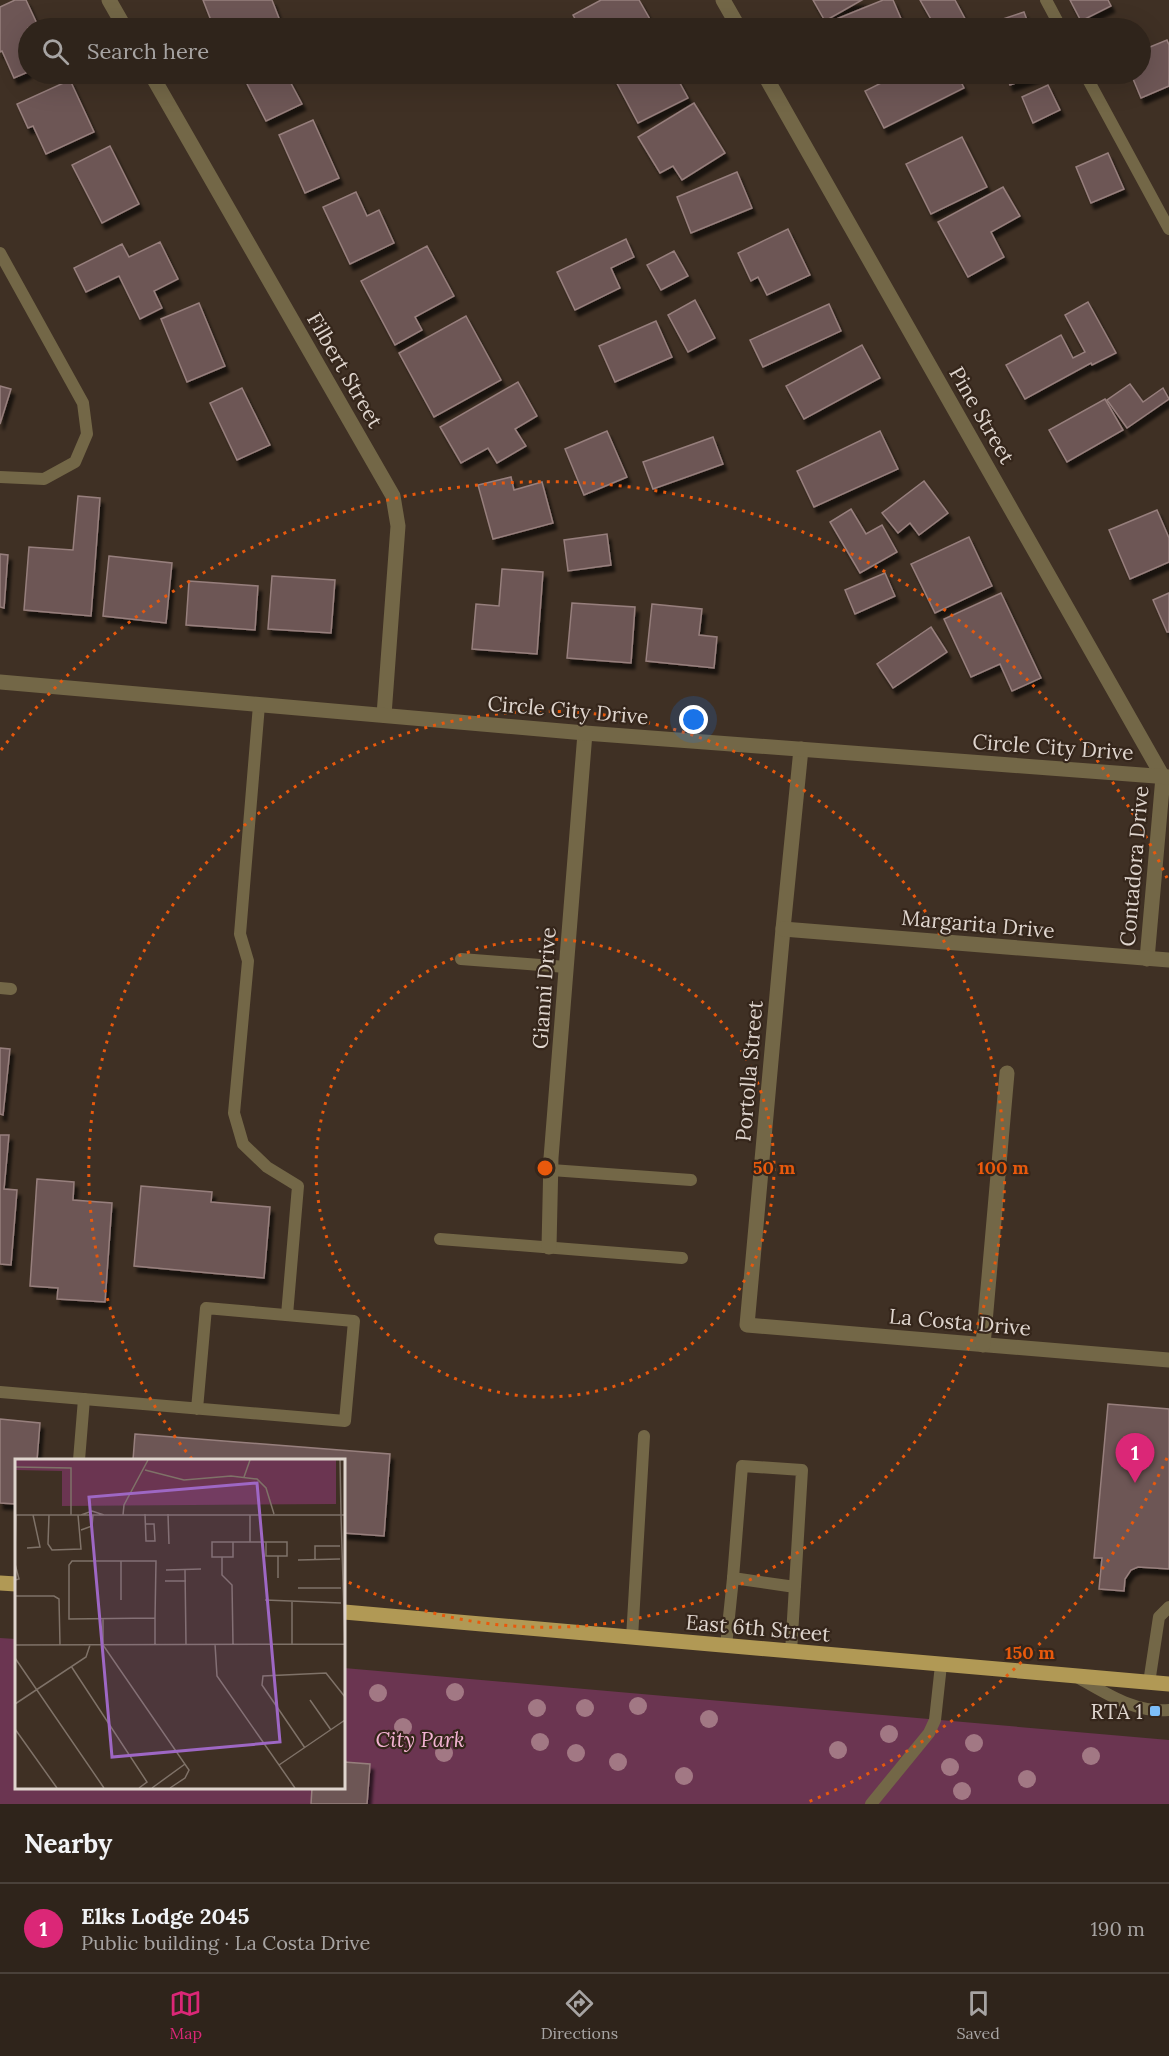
<!DOCTYPE html>
<meta charset="utf-8">
<style>
body{margin:0;font-family:Lora,serif;background:#372c24;color:#f1f3f6}
.you{position:absolute;left:694px;top:720px;width:21px;height:21px;margin:-15px;border:4px solid #fff;border-radius:50%;background:#1a73e8;box-shadow:0 0 0 9px #1a73e833}
.badge{display:grid;place-items:center;width:39px;height:39px;border-radius:50%;background:#db2777;color:#fff;font-size:20px;font-weight:700}
.pin{position:absolute;translate:-50% -50px;filter:drop-shadow(0 2px 3px #0008)}
.pin::after{content:'';position:absolute;top:32px;width:21px;height:18px;background:inherit;clip-path:polygon(0 0,100% 0,50% 100%)}
.list{margin:0;padding:0;list-style:none}
h2{display:flex;justify-content:space-between;align-items:center;height:78px;margin:0;padding:0 24px;font-size:26px}
h2 small{font-size:20px;font-weight:400;color:#a7a4a3}
.list li{display:grid;grid-template-columns:39px 1fr auto;gap:18px;align-items:center;box-sizing:border-box;height:90px;padding:0 24px;border-top:2px solid #4a413a}
.list b{display:block;font-size:22px;white-space:nowrap}
.list p{margin:0;font-size:20px;white-space:nowrap;color:#a7a4a3}
.list em{font-size:20px;font-style:normal;color:#a7a4a3}
.icon{flex:none;width:33px;height:33px;fill:none;stroke:currentColor;stroke-width:2;stroke-linecap:round;stroke-linejoin:round}
.map{position:relative;flex:none;width:1169px;height:1804px;overflow:hidden}
.search{position:absolute;background:#2f241b;box-shadow:0 6px 24px #0002;left:18px;right:18px;top:18px;height:66px;display:flex;align-items:center;gap:15px;box-sizing:border-box;padding:0 21px;border-radius:33px;color:#a7a4a3;font-size:22px}
.sheet{height:168px;background:#2f241b}
nav{display:flex;justify-content:space-around;align-items:center;box-sizing:border-box;height:84px;border-top:2px solid #4a413a;background:#2f241b;font-size:16px;color:#a7a4a3}
nav a{display:grid;justify-items:center;gap:3px}
nav .on{color:#db2777}
.map>svg:first-child{display:block}
</style>
<div class="map">
<svg width="1169" height="1804" viewBox="0 0 1169 1804">
<defs>
<filter id="shadow"><feDropShadow dx="3.5" dy="6" stdDeviation="1.5" flood-color="#0009"/></filter>
</defs>
<rect width="100%" height="100%" fill="#3f3024"/>
<!-- green -->
<polygon fill="#6b3551" points="0,1638 16,1639 16,1788 344,1788 344,1668 1169,1740 1169,1804 0,1804"/>
<!-- building -->
<g fill="#6d5755" stroke="#977f7d" stroke-width="1.5" filter="url(#shadow)">
<polygon points="15,0 26,0 39,28 28,28 28,72 14,78 2,51 0,52 0,7"/>
<polygon points="203,0 272,0 282,26 274,28 214,28"/>
<polygon points="601,0 639,0 655,28 580,28 573,15"/>
<polygon points="813,0 862,0 825,21"/>
<polygon points="883,0 893,0 905,28 837,28 834,20"/>
<polygon points="920,0 955,0 970,28 936,28"/>
<polygon points="1070,0 1108,0 1111,6 1081,21"/>
<polygon points="1024,12 1030,28 990,28 988,24"/>
<polygon points="1167,40 1169,45 1169,86 1141,98 1131,74 1140,74 1140,51"/>
<polygon points="242,74 286,74 302,104 266,121"/>
<polygon points="612,74 675,74 688,98 638,123"/>
<polygon points="899,74 957,74 964,88 884,128 865,91"/>
<polygon points="1006,74 1043,74 1010,85"/>
<polygon points="70,80 94,132 46,154 33,126 28,128 17,104"/>
<polygon points="1048,85 1060,110 1033,123 1022,97"/>
<polygon points="694,103 725,153 682,180 673,166 660,173 638,137"/>
<polygon points="313,120 339,178 305,193 279,135"/>
<polygon points="962,137 987,187 931,214 906,164"/>
<polygon points="110,146 139,204 102,223 72,165"/>
<polygon points="1108,153 1124,189 1091,203 1076,167"/>
<polygon points="737,172 752,208 691,233 677,197"/>
<polygon points="1003,187 1020,216 991,232 1004,257 968,277 938,222"/>
<polygon points="356,192 367,216 379,210 394,243 350,264 323,207"/>
<polygon points="788,229 810,275 767,295 758,277 751,281 738,253"/>
<polygon points="626,239 634,257 611,268 620,288 575,310 557,272"/>
<polygon points="160,242 178,279 154,291 162,308 140,319 119,276 86,292 74,268 122,244 129,257"/>
<polygon points="427,246 454,296 415,317 422,330 395,345 361,281"/>
<polygon points="674,251 688,276 661,290 647,265"/>
<polygon points="695,300 715,338 688,352 668,315"/>
<polygon points="1088,302 1116,353 1092,365 1091,363 1025,399 1006,365 1061,335 1073,358 1085,352 1065,315"/>
<polygon points="199,303 225,366 187,382 161,319"/>
<polygon points="829,304 841,331 763,367 750,340"/>
<polygon points="466,316 501,380 434,417 399,353"/>
<polygon points="656,321 672,357 615,382 599,346"/>
<polygon points="862,345 880,378 804,419 786,386"/>
<polygon points="518,382 537,416 515,429 526,446 497,463 488,448 461,463 440,427"/>
<polygon points="1130,384 1143,402 1163,388 1169,399 1127,428 1107,400"/>
<polygon points="0,386 11,389 0,424"/>
<polygon points="242,388 270,445 237,460 210,403"/>
<polygon points="1105,399 1123,430 1067,462 1049,430"/>
<polygon points="607,431 627,477 584,495 565,449"/>
<polygon points="880,431 898,469 814,507 797,471"/>
<polygon points="713,437 723,464 653,489 643,462"/>
<polygon points="511,477 514,490 542,482 553,523 493,539 478,485"/>
<polygon points="924,481 948,513 919,535 910,523 898,533 882,513"/>
<polygon points="78,496 100,498 91,616 24,610 29,547 73,550"/>
<polygon points="851,509 866,534 882,525 897,552 860,573 830,522"/>
<polygon points="1157,510 1169,538 1169,562 1130,579 1109,530"/>
<polygon points="607,534 611,565 568,571 564,540"/>
<polygon points="969,537 992,586 935,613 911,564"/>
<polygon points="0,554 8,555 4,608 0,607"/>
<polygon points="109,556 172,563 166,623 103,616"/>
<polygon points="502,569 543,572 537,654 472,649 476,604 499,606"/>
<polygon points="885,573 895,596 855,614 845,590"/>
<polygon points="272,576 335,580 331,633 268,629"/>
<polygon points="189,581 258,586 255,630 186,625"/>
<polygon points="1001,593 1041,678 1012,691 1000,664 971,677 944,619"/>
<polygon points="1169,593 1169,632 1167,632 1153,600"/>
<polygon points="572,603 635,607 631,663 567,658"/>
<polygon points="652,604 702,609 699,635 717,637 714,668 646,661"/>
<polygon points="931,627 947,652 893,688 877,664"/>
<polygon points="0,1048 10,1049 3,1115 0,1114"/>
<polygon points="0,1135 9,1135 4,1189 17,1190 11,1265 0,1264"/>
<polygon points="37,1179 74,1182 73,1200 112,1203 105,1302 57,1299 58,1288 30,1286"/>
<polygon points="141,1186 212,1192 211,1202 270,1207 264,1278 134,1266"/>
<polygon points="1108,1404 1169,1409 1169,1569 1138,1567 1131,1570 1125,1579 1124,1591 1099,1589 1102,1558 1094,1558"/>
<polygon points="0,1419 40,1423 37,1460 16,1460 16,1504 0,1503"/>
<polygon points="135,1434 390,1454 384,1536 344,1533 344,1460 133,1460"/>
<polygon points="344,1762 370,1764 367,1804 311,1804 312,1788 344,1788"/>
</g>
<g fill="none" stroke-linecap="round" stroke-linejoin="round">
<!-- service -->
<g stroke="#736747" stroke-width="12">
<polyline points="1046,0 1061,28"/>
<polyline points="1085,74 1169,229"/>
<polyline points="0,253 83,403 87,434 75,462 44,479 0,477"/>
<polyline points="259,705 240,934 248,961 234,1113 243,1144 267,1167 298,1186 287,1315"/>
<polyline points="461,959 566,967"/>
<polyline points="0,988 11,989"/>
<polyline points="551,1170 691,1180"/>
<polyline points="440,1239 682,1258"/>
<polyline points="0,1392 345,1421 354,1321 206,1308 197,1409"/>
<polyline points="79,1460 84,1399"/>
<polyline points="632,1638 644,1436"/>
<polyline points="726,1646 733,1578"/>
<polyline points="791,1652 802,1470 742,1466 733,1578 795,1587"/>
<path d="M1077 1677C1106 1693 1134 1713 1169 1710"/>
<polyline points="1149,1683 1159,1617 1169,1607"/>
<polyline points="871,1804 929,1733 935,1720 941,1665"/>
</g>
<!-- minor -->
<g stroke="#736747" stroke-width="15">
<polyline points="109,0 125,28"/>
<polyline points="723,0 739,28"/>
<polyline points="151,74 393,496 398,526 384,715"/>
<polyline points="764,74 1163,777 1147,959"/>
<polyline points="801,749 783,929 747,1325 1169,1360"/>
<polyline points="783,929 1169,960"/>
<polyline points="549,1247 551,1158 585,733"/>
<polyline points="983,1345 1007,1073"/>
</g>
<!-- tertiary -->
<polyline stroke="#736747" stroke-width="15" points="0,682 585,733 1169,777"/>
<!-- primary -->
<g stroke="#b19955" stroke-width="15">
<polyline points="0,1583 16,1584"/>
<polyline points="344,1612 1169,1684"/>
</g>
</g>
<!-- trees -->
<g fill="#a27884">
<circle cx="455" cy="1692" r="9"/>
<circle cx="378" cy="1693" r="9"/>
<circle cx="638" cy="1706" r="9"/>
<circle cx="537" cy="1708" r="9"/>
<circle cx="585" cy="1708" r="9"/>
<circle cx="709" cy="1719" r="9"/>
<circle cx="403" cy="1727" r="9"/>
<circle cx="889" cy="1734" r="9"/>
<circle cx="540" cy="1742" r="9"/>
<circle cx="974" cy="1743" r="9"/>
<circle cx="838" cy="1750" r="9"/>
<circle cx="444" cy="1753" r="9"/>
<circle cx="576" cy="1753" r="9"/>
<circle cx="1091" cy="1756" r="9"/>
<circle cx="618" cy="1762" r="9"/>
<circle cx="950" cy="1767" r="9"/>
<circle cx="684" cy="1776" r="9"/>
<circle cx="1027" cy="1779" r="9"/>
<circle cx="962" cy="1791" r="9"/>
</g>
<!-- distance rings -->
<g fill="none" stroke="#e8590c" stroke-width="3" stroke-dasharray="3 6">
<circle cx="545" cy="1168" r="229"/>
<path d="M192 1459A458 458 0 1 1 344 1580"/>
<path d="M1167 1458A686 686 0 0 1 808 1802M1 750A686 686 0 0 1 1167 878"/>
</g>
<!-- markers -->
<rect fill="#7dbef9" stroke="#35261b" stroke-width="2" x="1149" y="1705" width="12" height="12" rx="3"/>
<g text-anchor="middle" dominant-baseline="central" stroke-width="4.5" stroke-linejoin="round" paint-order="stroke">
<!-- street labels -->
<g font-size="21" fill="#dfd5ce" stroke="#35261b">
<text transform="translate(345 370) rotate(60)">Filbert Street</text>
<text transform="translate(982 415) rotate(60)">Pine Street</text>
<text transform="translate(568 710) rotate(5)">Circle City Drive</text>
<text transform="translate(1053 747) rotate(4)">Circle City Drive</text>
<text transform="translate(1134 866) rotate(-85)">Contadora Drive</text>
<text transform="translate(978 924) rotate(5)">Margarita Drive</text>
<text transform="translate(544 988) rotate(-86)">Gianni Drive</text>
<text transform="translate(749 1071) rotate(-85)">Portolla Street</text>
<text transform="translate(960 1322) rotate(5)">La Costa Drive</text>
<text transform="translate(758 1628) rotate(5)">East 6th Street</text>
</g>
<!-- poi labels -->
<g font-size="21" fill="#dfd5ce" stroke="#35261b" text-anchor="end">
<text x="1143" y="1711">RTA 1</text>
</g>
<!-- park labels -->
<g font-size="21" font-style="italic" fill="#f3b3d2" stroke="#35261b">
<text x="420" y="1739">City Park</text>
</g>
</g>
<!-- overview -->
<g transform="translate(15 1459)">
<rect width="330" height="330" fill="#3f3024"/>
<path d="M0 1H321V45L47 47V12L0 11Z" fill="#6b3551"/>
<path fill="none" stroke="#7f7268" stroke-width="1.5" d="M325 1 326 56M0 8 56 9V56M130 11 169 21 216 17 242 20 251 29 259 55M229 18 235 1M130 55 131 82H140L139 65H130M153 55 154 85M0 56H330M34 56 33 85 37 91 66 90 63 56M66 56 77 52 89 56M108 56 109 46 133 1M235 56V83M326 56 330 188M66 71 77 67 78 56M218 83V98H197V83H272V97H251V83M12 89 25 88 18 56M0 94 1 56M207 98V116L217 126 218 185M300 100V87H325M283 101 325 100M106 102V141M0 105 4 120 0 121M151 111 186 110M170 111 171 185M263 119V97M150 122H171M283 129H326M0 137H39L44 140 45 186M250 141 326 144M88 160V186L174 311 170 319 155 329M140 185V159L141 102H57L54 106V160L140 159M200 185 202 217 280 329M277 185V143M0 186 330 185M0 199 89 329M56 207 132 323 124 329M295 241 316 271M0 245 71 198 75 186M0 270 42 329M290 289 247 226 248 217 311 214 330 238M264 306 330 261M137 329 170 305"/>
<path fill="#9e67c4" fill-opacity="0.15" stroke="#9e67c4" stroke-width="3" d="M242 24 265 283 97 298 74 38Z"/>
<rect width="330" height="330" fill="none" stroke="#dfd5ce" stroke-width="3"/>
</g>
<circle cx="545" cy="1168" r="9" fill="#e8590c" stroke="#35261b" stroke-width="3"/>
<g font-size="18" text-anchor="middle" font-weight="bold" fill="#e8590c" stroke="#35261b" stroke-width="4.5" stroke-linejoin="round" paint-order="stroke">
<text x="774" y="1174">50 m</text>
<text x="1003" y="1174">100 m</text>
<text x="1030" y="1659">150 m</text>
</g>
</svg>
<div class="you"></div>
<div class="pin badge" style="left:1135px;top:1483px">1</div>
<div class="search"><svg class="icon" aria-label="search" viewBox="0 0 24 24"><circle cx="10" cy="10" r="6"/><path d="M15 15l6 6"/></svg>Search here</div>
</div>
<section class="sheet">
<h2>Nearby<small></small></h2>
<ul class="list">
<li><span class="badge">1</span><div><b>Elks Lodge 2045</b><p>Public building · La Costa Drive</p></div><em>190 m</em></li>
</ul>
</section>
<nav>
<a class="on"><svg class="icon" aria-label="map" viewBox="0 0 24 24"><path d="M3 6l6-2 6 2 6-2v14l-6 2-6-2-6 2zM9 4v14M15 6v14"/></svg>Map</a>
<a><svg class="icon" aria-label="directions" viewBox="0 0 24 24"><path d="M12 3l9 9-9 9-9-9zM9 14v-3h6M13 9l2 2-2 2"/></svg>Directions</a>
<a><svg class="icon" aria-label="saved" viewBox="0 0 24 24"><path d="M7 4h10v16l-5-4-5 4z"/></svg>Saved</a>
</nav>
